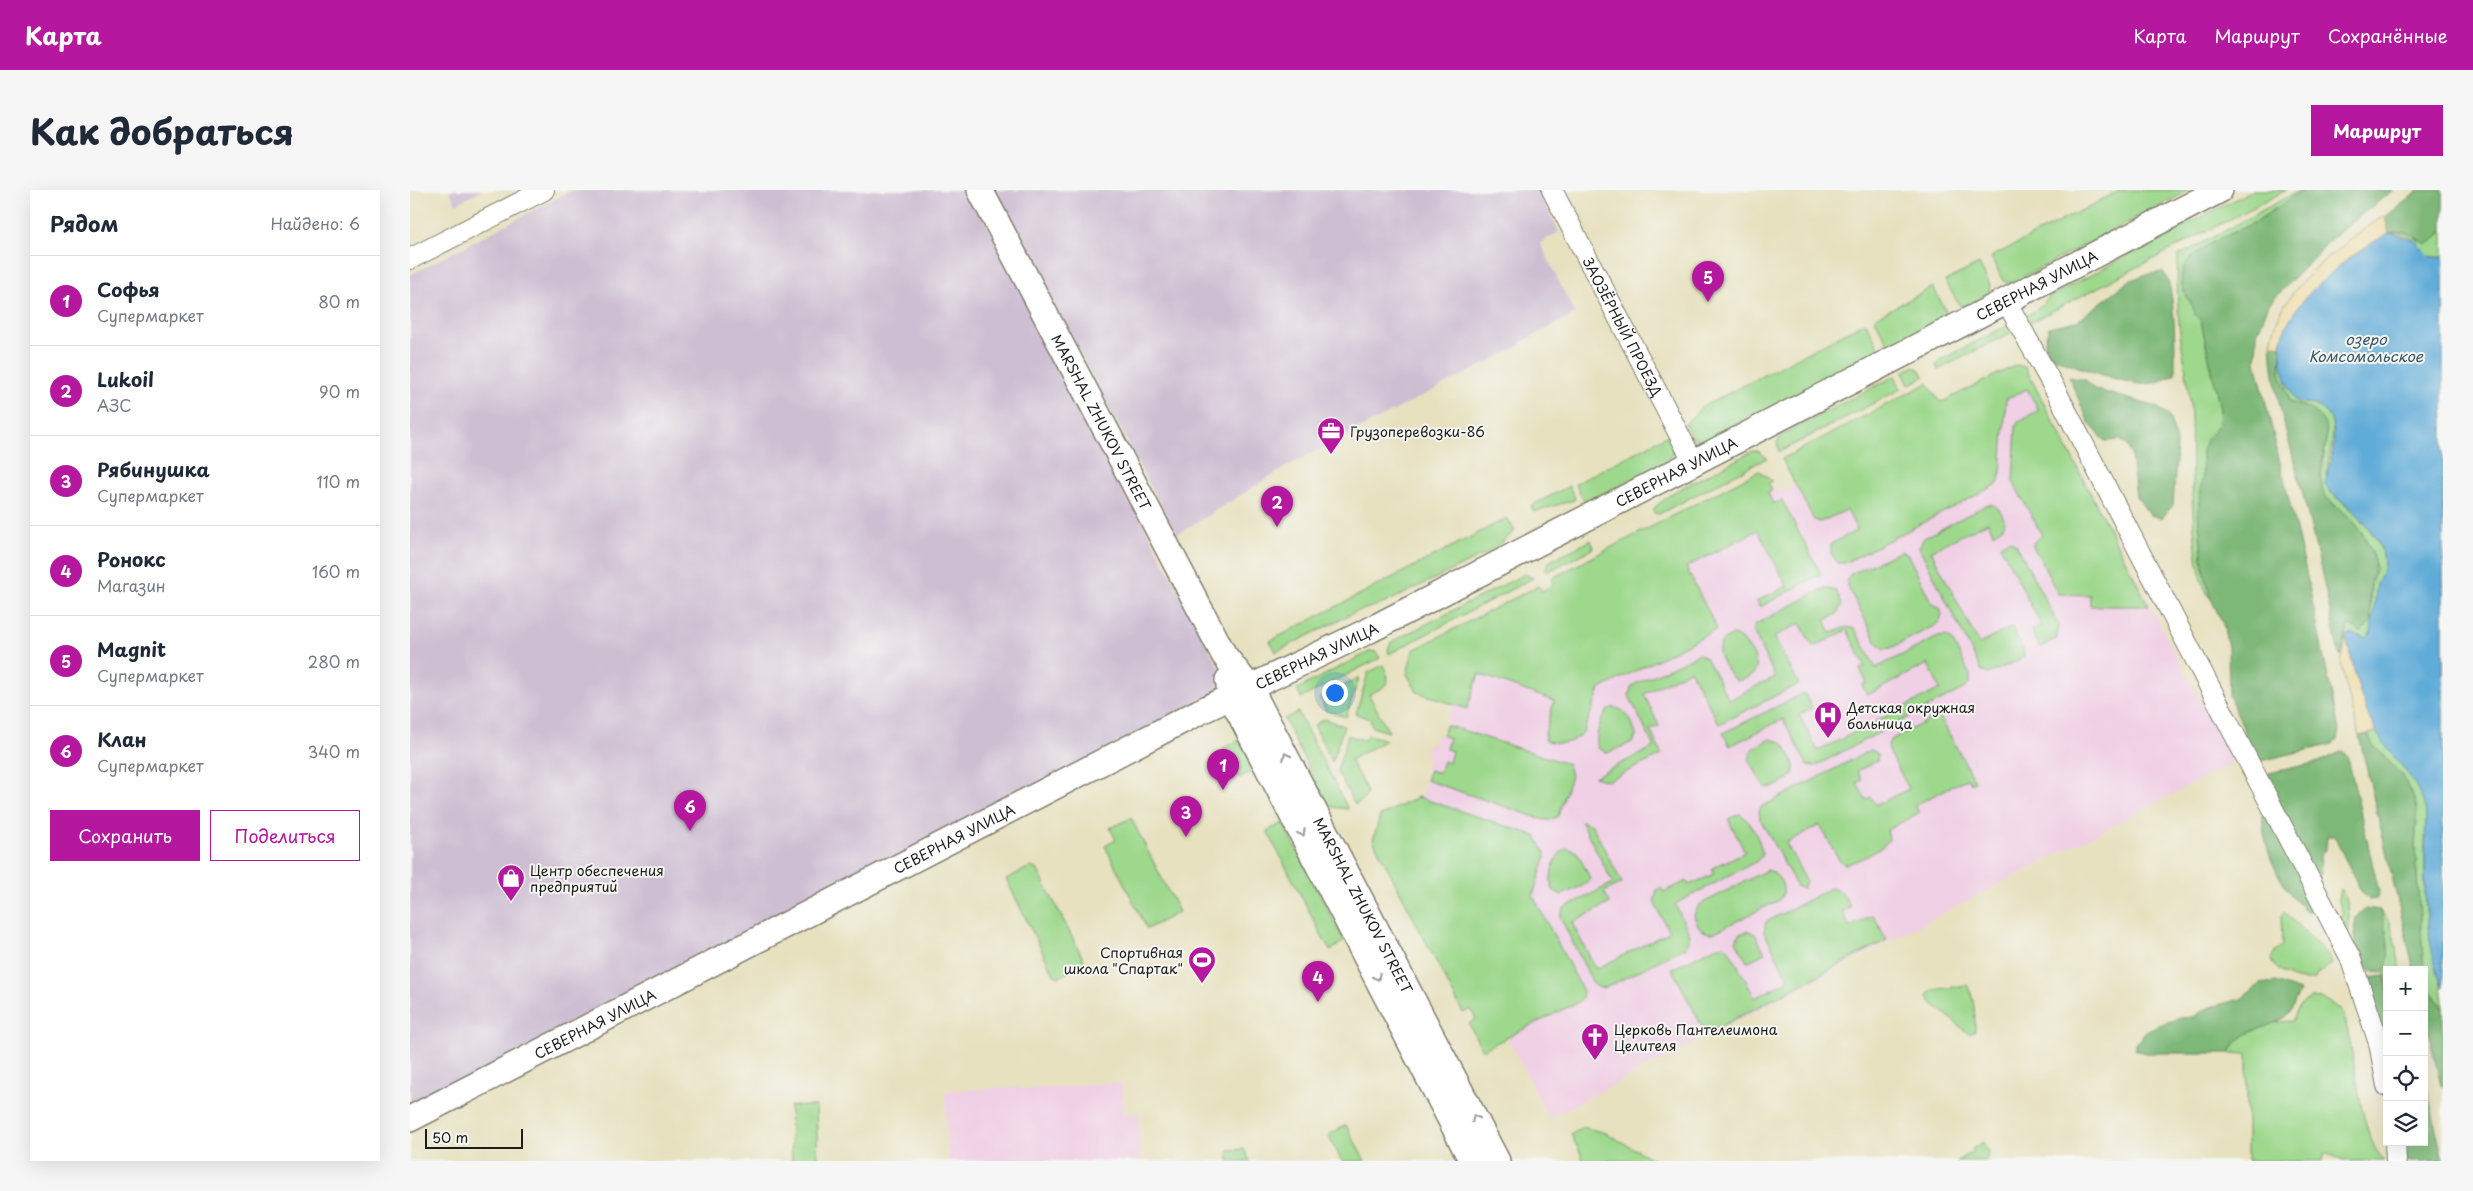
<!DOCTYPE html>
<html lang="ru">
<meta charset="utf-8">
<style>
body{margin:0;font-family:"Playpen Sans",sans-serif;background:#f6f6f7;color:#1f2937}
.controls{position:absolute;right:15px;bottom:15px;display:grid;overflow:hidden;border-radius:0px;box-shadow:0 5px 20px #0002}
.controls button{width:45px;height:45px;display:grid;place-items:center;padding:0;border:0;border-bottom:1px solid #e0e1e3;background:#fff;color:#1f2937;font:25px sans-serif}
.scale{position:absolute;left:15px;bottom:12px;width:98px;box-sizing:border-box;padding-left:5px;border:2px solid #1c1c1c;border-top:0;font-size:14px;line-height:18px;white-space:nowrap;color:#1c1c1c;-webkit-text-stroke:4px #f6f6f2;paint-order:stroke}
.you{position:absolute;left:924px;top:502px;width:18px;height:18px;margin:-12px;border:4px solid #fff;border-radius:50%;background:#1a73e8;box-shadow:0 0 0 8px #1a73e833}
.badge{display:grid;place-items:center;width:32px;height:32px;border-radius:50%;background:#b5179e;color:#fff;font-size:16px;font-weight:700}
.pin{position:absolute;translate:-50% -41px;filter:drop-shadow(0 1px 2px #0008)}
.pin::after{content:'';position:absolute;top:26px;width:18px;height:15px;background:inherit;clip-path:polygon(0 0,100% 0,50% 100%)}
.list{margin:0;padding:0;list-style:none}
h2{display:flex;justify-content:space-between;align-items:center;height:65px;margin:0;padding:0 20px;font-size:21px}
h2 small{font-size:16px;font-weight:400;color:#747a83}
.list li{display:grid;grid-template-columns:32px 1fr auto;gap:15px;align-items:center;box-sizing:border-box;height:90px;padding:0 20px;border-top:1px solid #e0e1e3}
.list b{display:block;font-size:19px;white-space:nowrap}
.list p{margin:0;font-size:16px;white-space:nowrap;color:#747a83}
.list em{font-size:16px;font-style:normal;color:#747a83}
.actions{display:flex;gap:10px;padding:15px 20px}
.actions a{flex:1;padding:11px 0;border:1px solid #b5179e;border-radius:0px;text-align:center;font-size:18px;color:#b5179e}
.actions .main{background:#b5179e;color:#fff}
.icon{flex:none;width:28px;height:28px;fill:none;stroke:currentColor;stroke-width:2;stroke-linecap:round;stroke-linejoin:round}
.map{position:relative;flex:none;width:2033px;height:971px;overflow:hidden;border-radius:0px}
header{display:flex;align-items:center;gap:30px;box-sizing:border-box;height:70px;padding:0 25px;background:#b5179e;color:#fff}
header strong{font-size:24px}
nav{display:flex;gap:28px;margin-inline-start:auto;font-size:18px}
.intro{display:flex;align-items:center;justify-content:space-between;box-sizing:border-box;height:120px;padding:0 30px}
h1{margin:0;font-size:35px}
.button{padding:12px 22px;border-radius:0px;background:#b5179e;color:#fff;font-size:18px;font-weight:700}
main{display:flex;gap:30px;padding:0 30px}
aside{flex:1;background:#fff;border-radius:0px;box-shadow:0 5px 20px #0002}
.map>svg:first-child{display:block}
</style>
<header>
<strong>Карта</strong>
<nav><a>Карта</a><a>Маршрут</a><a>Сохранённые</a></nav>
</header>
<div class="intro"><h1>Как добраться</h1><a class="button">Маршрут</a></div>
<main>
<aside>
<h2>Рядом<small>Найдено: 6</small></h2>
<ul class="list">
<li><span class="badge">1</span><div><b>Софья</b><p>Супермаркет</p></div><em>80 m</em></li>
<li><span class="badge">2</span><div><b>Lukoil</b><p>АЗС</p></div><em>90 m</em></li>
<li><span class="badge">3</span><div><b>Рябинушка</b><p>Супермаркет</p></div><em>110 m</em></li>
<li><span class="badge">4</span><div><b>Ронокс</b><p>Магазин</p></div><em>160 m</em></li>
<li><span class="badge">5</span><div><b>Magnit</b><p>Супермаркет</p></div><em>280 m</em></li>
<li><span class="badge">6</span><div><b>Клан</b><p>Супермаркет</p></div><em>340 m</em></li>
</ul>
<div class="actions"><a class="main">Сохранить</a><a>Поделиться</a></div>
</aside>
<div class="map">
<svg width="2033" height="971" viewBox="0 0 2033 971">
<rect width="100%" height="100%" fill="#f6f6f2"/>
<filter id="ink" filterUnits="userSpaceOnUse"><feTurbulence type="fractalNoise" baseFrequency=".02" numOctaves="2"/><feDisplacementMap in="SourceGraphic" scale="10" xChannelSelector="R" yChannelSelector="G"/><feConvolveMatrix kernelMatrix="1 2 1 2 8 2 1 2 1" color-interpolation-filters="sRGB"/></filter>
<filter id="wash" filterUnits="userSpaceOnUse"><feTurbulence type="fractalNoise" baseFrequency=".0096" numOctaves="4" result="noise"/><feDisplacementMap in="SourceGraphic" scale="20" xChannelSelector="R" yChannelSelector="G"/><feGaussianBlur stdDeviation="1.12" result="paint"/><feColorMatrix in="noise" values="0 0 0 0 0 0 0 0 0 0 0 0 0 0 0 0 0 1.4 0 .05"/><feComposite in="paint" operator="in"/></filter>
<g filter="url(#wash)">
<rect width="100%" height="100%" fill="#e7e1bf"/>
<!-- built -->
<g fill="#f0d0e5">
<polygon points="1615,175 1822,573 1139,928 980,621 1011,608 1019,580 1016,579 1019,568 1015,566 1019,553 1024,554 1027,544 1033,545 1046,502 1034,476 1360,307 1358,303 1367,298 1370,303"/>
<polygon points="712,892 714,924 729,924 730,971 538,971 535,901 607,897 611,900"/>
</g>
<!-- industrial -->
<g fill="#cebed2">
<polygon points="39,0 72,0 46,14"/>
<polygon points="162,0 559,0 811,482 807,499 803,503 0,918 0,85"/>
<polygon points="584,0 1128,0 1149,42 1130,53 1165,124 1110,153 1111,155 879,275 766,345"/>
</g>
<!-- green -->
<g fill="#9dd88c" stroke="#5c7a54">
<polygon points="1711,0 1780,0 1602,93 1593,91 1581,67"/>
<polygon points="1843,0 1877,0 1528,180 1526,175 1529,171 1624,122 1639,107"/>
<path d="M1890 0H1893L1848 30 1782 66 1773 104 1784 116 1785 125 1791 131 1810 218 1809 234 1792 261 1793 284 1788 321 1793 377 1801 409C1778 383 1783 267 1781 229 1780 200 1774 171 1770 142 1767 117 1767 91 1768 66Z"/>
<path d="M2033 41V67C2016 70 2014 58 2003 49 1997 45 1987 44 1979 43 1992 42 2000 41 2009 51H2023Z"/>
<polygon points="1569,74 1580,95 1579,102 1559,115 1550,116 1535,91"/>
<polygon points="1523,97 1536,121 1534,126 1479,155 1464,128"/>
<polygon points="1456,132 1470,160 1295,251 1282,248 1275,234 1292,217"/>
<path d="M1871 156 1877 197 1893 213C1937 218 1920 253 1917 282 1917 288 1918 295 1919 301 1939 316 1974 347 1974 374 1974 395 1964 422 1961 443L1956 448 1942 444 1936 447 1938 435 1946 438 1962 431 1960 422 1961 393 1966 378 1962 362 1951 341 1913 303 1911 291 1916 249 1894 216 1880 212 1870 183Z"/>
<polygon points="1606,175 1615,177 1739,416 1680,416 1680,405 1648,404 1623,356 1623,353 1632,345 1603,292 1606,236 1609,231 1629,220 1617,199 1596,209 1591,283 1588,294 1435,373 1428,373 1421,364 1421,354 1447,340 1437,320 1410,332 1404,330 1372,269 1518,193 1528,210 1532,212"/>
<polygon points="1505,176 1515,186 1499,195 1493,182"/>
<polygon points="1485,186 1491,199 1369,262 1367,252 1373,244"/>
<path d="M1258 245C1264 256 1265 262 1256 272L1175 313 1165 294Z"/>
<polygon points="1343,261 1348,261 1357,268 1249,324 1244,323 1244,318 1262,303"/>
<path d="M1349 281 1362 291 1358 293 1362 300 1358 303 1363 314 1372 310 1411 384 1350 417 1347 411 1377 396 1348 340 1276 377 1307 439 1190 499 1174 541C1163 554 1150 556 1135 550V544L1144 511 1069 484 1057 519 1007 502 997 484 1003 460 1128 396 1132 401 1143 395 1142 388Z"/>
<polygon points="1159,296 1165,308 1164,310 1124,322 1121,316"/>
<path d="M1576 315C1587 312 1592 323 1595 332L1593 337 1584 344 1578 332 1521 361 1569 454 1602 437 1613 459 1614 466 1611 469 1578 484 1571 480 1509 357 1514 348Z"/>
<polygon points="1097,328 1105,341 1081,361 975,413 945,422 866,462 860,451"/>
<polygon points="1181,350 1184,358 1137,382 1135,379 1139,372"/>
<polygon points="1600,350 1606,354 1649,436 1647,448 1630,458 1621,440 1631,435 1590,355"/>
<polygon points="1491,361 1498,365 1522,414 1530,418 1532,425 1529,432 1524,436 1481,458 1474,459 1467,453 1438,397 1437,390 1441,384"/>
<polygon points="1115,384 1123,388 979,464 978,459 981,452"/>
<polygon points="1415,398 1426,401 1432,414 1427,424 1415,430 1421,443 1436,437 1445,439 1466,478 1528,447 1536,446 1542,450 1560,485 1560,493 1555,498 1405,576 1397,575 1373,529 1320,556 1313,543 1394,503 1402,518 1389,525 1408,561 1530,499 1518,474 1457,505 1452,495 1457,493 1450,479 1455,476 1437,440 1403,457 1390,433 1364,447 1389,494 1309,534 1280,480 1234,504 1249,536 1240,540 1252,565 1197,591 1184,587 1244,557 1219,506 1221,498 1225,494 1289,464 1297,469 1319,510 1365,487 1344,443 1344,435"/>
<path d="M1323 445C1333 446 1349 469 1346 479 1344 487 1333 489 1326 491 1319 484 1305 465 1310 455 1312 450 1318 448 1323 445Z"/>
<polygon points="961,461 966,462 970,468 891,508 887,499"/>
<path d="M973 475C984 495 975 496 959 505L979 542 962 537 960 529 946 524 958 483Z"/>
<polygon points="949,488 936,527 916,521 910,508"/>
<path d="M1201 518C1216 516 1224 534 1226 546L1223 552 1197 563 1188 558C1184 547 1191 524 1201 518Z"/>
<polygon points="888,522 938,619 922,617 915,610 874,529"/>
<path d="M1529 525 1565 592 1561 594 1558 588 1505 615 1509 623 1477 640 1479 649C1476 658 1444 674 1434 674L1429 670 1410 635 1376 653 1396 691 1393 698 1387 697 1350 629 1349 622 1351 617 1461 560 1468 564 1467 571 1447 581 1452 590 1447 593 1456 610 1461 607 1466 615 1499 599 1480 563 1478 554 1482 549Z"/>
<polygon points="914,529 934,536 922,572 904,535"/>
<polygon points="1036,535 1158,574 1161,586 1148,626 1140,630 1134,630 1016,590 1020,580 1029,583 1033,571 1039,573 1042,561 1036,559 1039,548 1033,546"/>
<path d="M1966 542C1985 566 2010 592 2016 622 2015 657 2013 693 2017 729 2020 760 2033 788 2033 819L2019 798 2013 776 2005 658 2007 633 1981 574 1962 554 1958 545Z"/>
<polygon points="938,545 953,550 959,545 976,550 940,570 957,601 955,608 945,615 927,581"/>
<path d="M1360 549 1372 552C1379 565 1394 582 1375 591 1369 595 1364 597 1357 598L1352 593 1339 569 1343 558Z"/>
<polygon points="830,550 845,580 829,588 813,558"/>
<polygon points="1008,607 1126,646 1135,663 1135,668 1123,706 1173,801 1172,808 1168,812 1072,860 1059,834 1066,829 1061,819 1053,823 963,650 970,626"/>
<path d="M1329 624C1340 628 1352 653 1352 665L1347 671 1265 714 1280 745 1276 757 1197 797 1190 798 1184 795 1150 727 1154 718 1203 693 1171 631 1182 635 1212 693 1194 702 1200 713 1162 733 1186 779 1259 742 1244 712 1247 700 1251 698 1254 702 1277 691 1279 695 1304 684 1302 678 1335 662 1318 629Z"/>
<polygon points="721,628 769,722 737,739 695,656 706,650 700,638"/>
<polygon points="873,633 934,751 920,761 857,641"/>
<path d="M1157 658 1167 662 1180 688 1176 694 1152 705 1143 700C1137 689 1145 662 1157 658Z"/>
<polygon points="620,677 627,679 674,770 672,775 649,787 644,785 596,689"/>
<path d="M1357 680C1369 683 1379 700 1369 710L1303 743C1291 744 1287 735 1284 725L1289 715Z"/>
<polygon points="1421,698 1432,702 1440,717 1432,722 1440,737 1463,725 1477,750 1296,844 1262,779 1305,757 1314,755 1320,761 1345,808 1379,790 1354,742 1356,732"/>
<path d="M1930 699C1943 713 1938 735 1938 753L1930 727 1933 724 1928 709Z"/>
<path d="M1970 721 1980 732 1991 780H1977V795L1974 782C1981 766 1975 737 1970 721Z"/>
<path d="M1874 722 1920 767 1922 774 1907 784 1905 789C1887 793 1869 785 1861 770L1864 763 1872 755 1871 725Z"/>
<polygon points="1339,741 1345,744 1355,763 1337,772 1326,751 1329,744"/>
<path d="M1557 795C1565 805 1565 829 1565 841L1559 844 1520 811 1518 806 1522 800Z"/>
<path d="M1900 808 1913 809 1932 820C1946 860 1947 942 1974 971H1932L1918 963 1914 964 1913 971H1837V864L1820 863C1828 840 1860 832 1882 831L1890 815Z"/>
<polygon points="380,916 406,916 408,971 382,971"/>
<polygon points="936,935 955,971 932,971 918,945"/>
<polygon points="1173,937 1196,943 1246,971 1174,971 1161,944"/>
<polygon points="1573,952 1578,963 1576,971 1547,971 1563,962 1562,959"/>
<polygon points="834,959 840,971 819,971 819,960"/>
</g>
<!-- forest -->
<g fill="#7eb878" stroke="#4d6a4a">
<path d="M1893 0H1983L1922 48 1859 114 1847 143 1846 172 1895 377 1929 540 1927 550 1923 554 1850 571 1837 553 1832 534 1819 506 1818 457 1813 434 1801 409 1793 377 1788 321 1793 284 1792 261 1797 248 1809 234 1810 218 1791 131 1785 125C1783 109 1768 102 1772 83 1778 57 1828 42 1849 30 1864 20 1878 9 1893 0Z"/>
<polygon points="2010,0 2033,0 2033,41 2023,51 2016,54 1997,42 1979,43 1975,27"/>
<path d="M1753 82C1766 93 1765 165 1765 184 1756 190 1743 194 1732 194 1716 194 1648 172 1637 163L1635 150 1639 137 1667 131 1719 91 1734 85Z"/>
<path d="M1861 154 1871 156 1870 183 1880 212C1944 229 1901 261 1913 302 1916 312 1930 318 1937 325 1948 335 1955 347 1961 360 1968 376 1963 378 1961 393 1959 405 1959 420 1962 431L1950 443 1946 438 1938 435 1931 467 1928 461C1917 404 1904 348 1890 293 1878 247 1863 202 1861 154Z"/>
<polygon points="1659,187 1676,190 1684,199 1747,217 1759,226 1767,254 1763,315 1752,328 1740,325 1726,306 1721,264 1717,255 1710,250 1695,251 1679,233"/>
<polygon points="1958,545 1962,554 1991,584 2002,603 2007,618 2005,658 2014,780 2004,780 1949,546"/>
<path d="M1933 561 1938 568 1969 702 1966 709 1959 710 1952 703 1924 646H1917L1916 659 1910 664 1911 684 1904 693 1909 718 1896 721C1859 686 1842 632 1859 583L1909 572Z"/>
<path d="M1955 718 1970 720C1976 739 1983 764 1974 782L1959 781 1946 764 1944 744 1946 727Z"/>
<polygon points="2014,781 2019,798 2033,819 2033,896 2031,896 2014,824"/>
<polygon points="1974,786 1977,795 1977,852 1950,789"/>
<path d="M1865 792 1890 801C1885 808 1883 820 1877 825 1859 841 1830 837 1820 863H1736L1725 860V854L1738 840 1748 835 1771 828 1782 827 1800 817 1831 809 1850 794Z"/>
<polygon points="2014,884 2033,971 1993,971 1983,952 2014,952"/>
</g>
<!-- sand -->
<g fill="#eeda9e" stroke="#857b5d">
<path d="M1975 27 1979 43C1931 70 1890 102 1871 156L1861 154C1868 97 1926 62 1967 30Z"/>
<path d="M1936 447C1944 480 1951 512 1966 542L1949 546 1931 475Z"/>
</g>
<!-- water -->
<path fill="#60acd8" stroke="#3e647a" d="M1979 43 2004 50 2021 67H2033V798C2011 742 2015 681 2016 622 2009 588 1981 568 1965 540 1950 512 1944 478 1936 447L1942 444 1955 448 1961 443 1967 392C1989 367 1954 329 1935 313 1927 307 1920 303 1915 295 1919 271 1936 232 1909 217 1902 213 1893 213 1886 211 1877 196 1869 174 1871 156 1874 111 1944 63 1979 43Z"/>
</g>
<g filter="url(#ink)">
<g fill="none" stroke-linecap="round" stroke-linejoin="round">
<!-- minor casing -->
<g stroke="#827e6e" stroke-width="22">
<g id="minor">
<path id="s1" d="M1142 0 1284 273"/>
<polyline points="0,69 134,0"/>
<polyline points="1596,111 1646,201 1940,767 1969,853 1977,896"/>
<polyline points="1985,952 1986,971"/>
</g>
</g>
<!-- major casing -->
<g stroke="#827e6e" stroke-width="28">
<g id="major">
<path id="s2" d="M570 0 814 465 840 498 1087 971"/>
<polyline points="818,490 821,507 1062,971"/>
<path id="s3" d="M0 929 789 522 960 440 1810 0"/>
</g>
</g>
<!-- minor -->
<use href="#minor" stroke="#fff" stroke-width="20"/>
<!-- major -->
<use href="#major" stroke="#fff" stroke-width="25"/>
</g>
<!-- one-way arrows -->
<defs><path id="oneway-chevron" d="M-2-3.5L2.5 0L-2 3.5" fill="none" stroke-width="1.6" stroke-linecap="round" stroke-linejoin="round" transform="scale(1.25)"/></defs>
<g stroke="#999">
<use href="#oneway-chevron" transform="translate(876 566) rotate(-117)"/>
<use href="#oneway-chevron" transform="translate(892 643) rotate(62)"/>
<use href="#oneway-chevron" transform="translate(967 787) rotate(63)"/>
<use href="#oneway-chevron" transform="translate(1065 928) rotate(-117)"/>
</g>
</g>
<!-- icons -->
<defs>
<g id="office-pin" transform="scale(1.4375)"><path d="M0 17L-7.5 6A9.5 9.5 0 1 1 7.5 6Z" fill="#b5179e" stroke="#f6f6f2"/><path d="M-6-3h4V-5.5h4V-3h4V5H-6ZM-1-4.5V-3h2v-1.5ZM-6 0V1H6V0Z" fill="#fff"/></g>
<g id="hospital-pin" transform="scale(1.4375)"><path d="M0 17L-7.5 6A9.5 9.5 0 1 1 7.5 6Z" fill="#b5179e" stroke="#f6f6f2"/><path d="M-5-5h3v3.5h4V-5h3V5h-3V1.5h-4V5h-3Z" fill="#fff"/></g>
<g id="shop-pin" transform="scale(1.4375)"><path d="M0 17L-7.5 6A9.5 9.5 0 1 1 7.5 6Z" fill="#b5179e" stroke="#f6f6f2"/><path d="M-5-2.5h2.3a2.7 3.5 0 0 1 5.4 0H5L5.5 6h-11ZM-1.5-2.5h3a1.5 2.3 0 0 0-3 0Z" fill="#fff"/></g>
<g id="stadium-pin" transform="scale(1.4375)"><path d="M0 17L-7.5 6A9.5 9.5 0 1 1 7.5 6Z" fill="#b5179e" stroke="#f6f6f2"/><path d="M0-5a6.5 5 0 1 0 0 10a6.5 5 0 1 0 0-10ZM-3.5-1.8h7v3.6h-7Z" fill="#fff"/></g>
<g id="church-pin" transform="scale(1.4375)"><path d="M0 17L-7.5 6A9.5 9.5 0 1 1 7.5 6Z" fill="#b5179e" stroke="#f6f6f2"/><path d="M-1.2-6h2.4v3.5h3.3v2.4h-3.3V6h-2.4V-.1h-3.3v-2.4h3.3Z" fill="#fff"/></g>
</defs>
<g fill-rule="evenodd">
<use href="#office-pin" x="921" y="241"/>
<use href="#hospital-pin" x="1418" y="525"/>
<use href="#shop-pin" x="101" y="688"/>
<use href="#stadium-pin" x="792" y="770"/>
<use href="#church-pin" x="1185" y="847"/>
</g>
<g text-anchor="middle" dominant-baseline="central" stroke-width="4" stroke-linejoin="round" paint-order="stroke">
<!-- street labels -->
<g font-size="14" fill="#1c1c1c" stroke="#f6f6f2">
<text stroke="none"><textPath href="#s3" startOffset="1828">СЕВЕРНАЯ УЛИЦА</textPath></text>
<text stroke="none"><textPath href="#s1" startOffset="154">ЗАОЗЁРНЫЙ ПРОЕЗД</textPath></text>
<text stroke="none"><textPath href="#s2" startOffset="262">MARSHAL ZHUKOV STREET</textPath></text>
<text stroke="none"><textPath href="#s3" startOffset="1422">СЕВЕРНАЯ УЛИЦА</textPath></text>
<text stroke="none"><textPath href="#s3" startOffset="1018">СЕВЕРНАЯ УЛИЦА</textPath></text>
<text stroke="none"><textPath href="#s3" startOffset="612">СЕВЕРНАЯ УЛИЦА</textPath></text>
<text stroke="none"><textPath href="#s2" startOffset="812">MARSHAL ZHUKOV STREET</textPath></text>
<text stroke="none"><textPath href="#s3" startOffset="208">СЕВЕРНАЯ УЛИЦА</textPath></text>
</g>
<!-- poi labels -->
<g font-size="14" fill="#1c1c1c" stroke="#f6f6f2" text-anchor="start">
<text x="940" y="241">Грузоперевозки-86</text>
<text x="1437" y="517">Детская окружная<tspan x="1437" dy="16">больница</tspan></text>
<text x="120" y="680">Центр обеспечения<tspan x="120" dy="16">предприятий</tspan></text>
<text x="773" y="762" text-anchor="end">Спортивная<tspan x="773" dy="16">школа "Спартак"</tspan></text>
<text x="1204" y="839">Церковь Пантелеимона<tspan x="1204" dy="16">Целителя</tspan></text>
</g>
<!-- water labels -->
<g font-size="15" font-style="italic" fill="#375667" stroke="#f6f6f2">
<text x="1956" y="148">озеро<tspan x="1956" dy="17">Комсомольское</tspan></text>
</g>
</g>
</svg>
<div class="controls">
<button>+</button>
<button>−</button>
<button><svg class="icon" aria-label="locate" viewBox="0 0 24 24"><circle cx="12" cy="12" r="6"/><path d="M12 2v4M12 18v4M2 12h4M18 12h4"/></svg></button>
<button><svg class="icon" aria-label="layers" viewBox="0 0 24 24"><path d="M12 4l9 5-9 5-9-5zM3 14l9 5 9-5"/></svg></button>
</div>
<div class="scale">50 m</div>
<div class="you"></div>
<div class="pin badge" style="left:813px;top:600px">1</div>
<div class="pin badge" style="left:867px;top:337px">2</div>
<div class="pin badge" style="left:776px;top:647px">3</div>
<div class="pin badge" style="left:908px;top:812px">4</div>
<div class="pin badge" style="left:1298px;top:112px">5</div>
<div class="pin badge" style="left:280px;top:641px">6</div>
</div>
</main>
